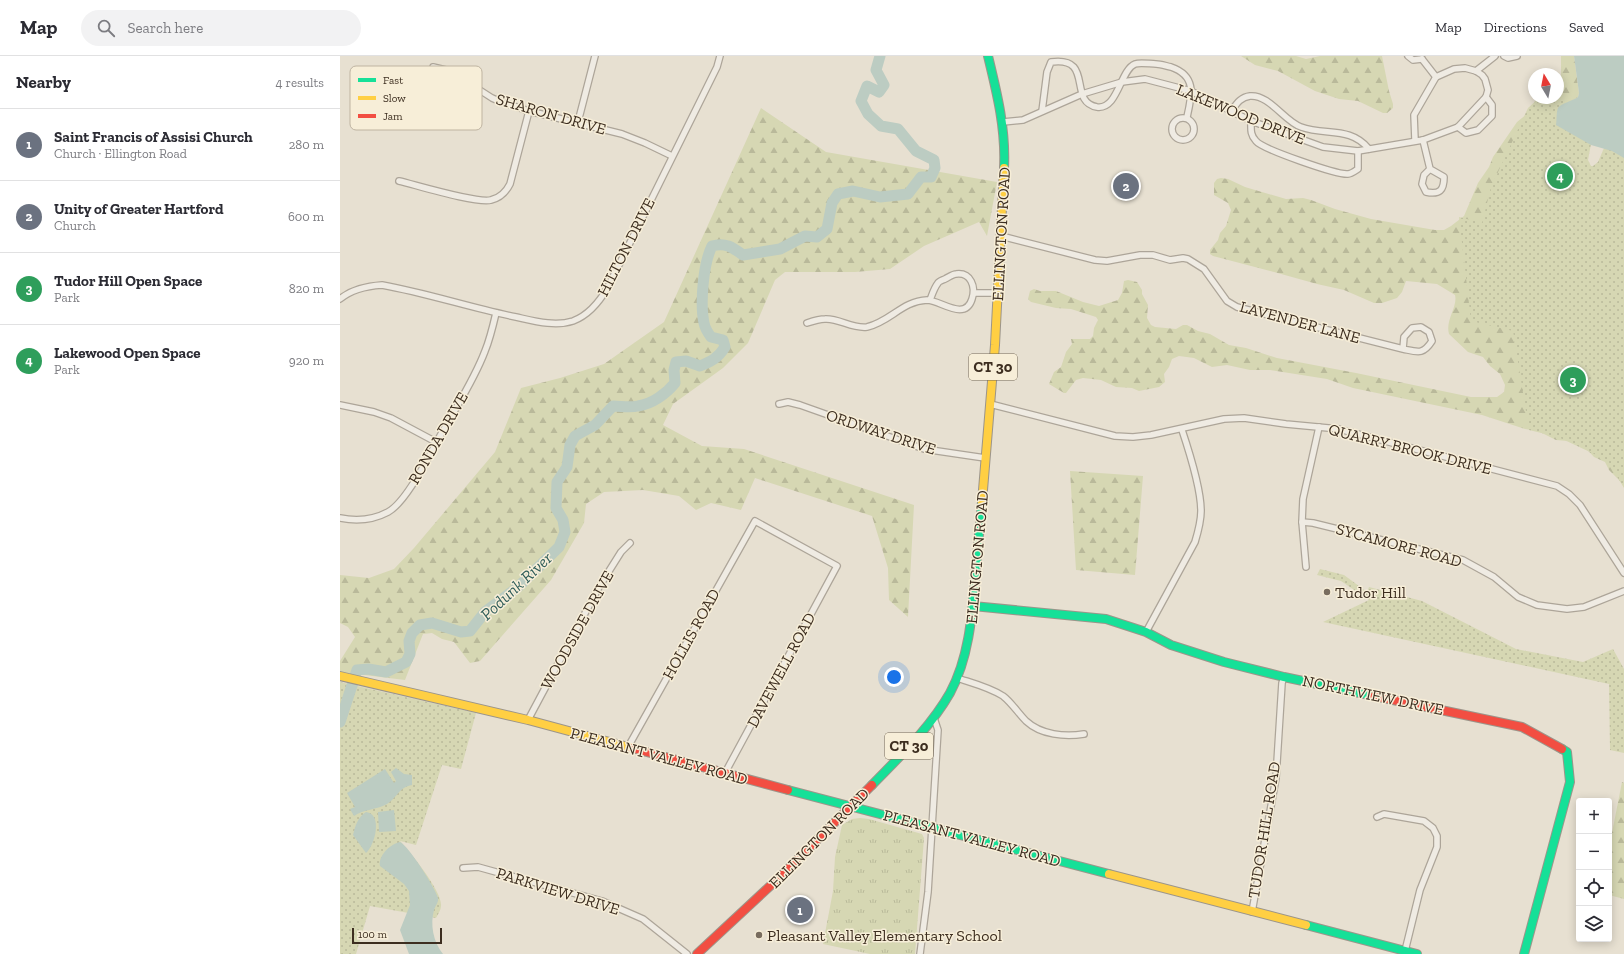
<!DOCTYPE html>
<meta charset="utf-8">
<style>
body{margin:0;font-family:"Zilla Slab",serif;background:#f2f2f3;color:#2b2b33}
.controls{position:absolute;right:12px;bottom:12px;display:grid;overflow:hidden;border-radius:4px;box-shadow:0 2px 10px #0003}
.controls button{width:36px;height:36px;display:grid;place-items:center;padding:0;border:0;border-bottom:1px solid #e1e1e2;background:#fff;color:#2b2b33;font:20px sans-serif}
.compass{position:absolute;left:1188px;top:12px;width:36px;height:36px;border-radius:50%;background:#fff;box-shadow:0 2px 10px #0003;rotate:350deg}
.scale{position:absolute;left:12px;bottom:10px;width:90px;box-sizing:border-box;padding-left:4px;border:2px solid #3d2e20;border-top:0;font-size:11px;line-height:14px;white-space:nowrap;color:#3d2e20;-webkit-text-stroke:3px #f7eed8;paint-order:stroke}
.you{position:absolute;left:554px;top:621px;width:14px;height:14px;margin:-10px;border:3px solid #fff;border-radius:50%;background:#1a73e8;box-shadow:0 0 0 6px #1a73e833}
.badge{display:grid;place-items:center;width:26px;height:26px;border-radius:50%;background:#d93025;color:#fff;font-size:13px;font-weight:700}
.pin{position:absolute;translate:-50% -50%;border:2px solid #fff;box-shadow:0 1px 4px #0006}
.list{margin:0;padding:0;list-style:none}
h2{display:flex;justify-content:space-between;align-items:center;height:52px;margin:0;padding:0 16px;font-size:17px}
h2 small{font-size:13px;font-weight:400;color:#7c7c81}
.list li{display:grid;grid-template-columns:26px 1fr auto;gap:12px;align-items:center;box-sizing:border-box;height:72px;padding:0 16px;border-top:1px solid #e1e1e2}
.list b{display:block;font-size:15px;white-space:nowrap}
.list p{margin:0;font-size:13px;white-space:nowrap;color:#7c7c81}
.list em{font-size:13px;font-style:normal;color:#7c7c81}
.icon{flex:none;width:22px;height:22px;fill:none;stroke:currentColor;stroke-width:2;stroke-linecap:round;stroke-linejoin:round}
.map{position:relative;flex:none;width:1284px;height:898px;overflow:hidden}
header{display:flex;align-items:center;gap:24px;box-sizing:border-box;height:56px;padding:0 20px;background:#fff;border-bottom:1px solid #e1e1e2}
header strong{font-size:19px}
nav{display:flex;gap:22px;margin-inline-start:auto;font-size:14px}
.search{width:280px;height:36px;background:#f2f2f3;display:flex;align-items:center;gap:10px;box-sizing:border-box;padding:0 14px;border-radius:22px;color:#7c7c81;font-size:15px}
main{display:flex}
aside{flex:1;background:#fff}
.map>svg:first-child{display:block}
</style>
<header>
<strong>Map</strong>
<div class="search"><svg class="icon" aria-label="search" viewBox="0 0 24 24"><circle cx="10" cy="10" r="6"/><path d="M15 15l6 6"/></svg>Search here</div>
<nav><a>Map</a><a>Directions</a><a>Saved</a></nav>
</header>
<main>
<aside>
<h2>Nearby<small>4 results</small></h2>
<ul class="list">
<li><span class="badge" style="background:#6b7280">1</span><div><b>Saint Francis of Assisi Church</b><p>Church · Ellington Road</p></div><em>280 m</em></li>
<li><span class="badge" style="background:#6b7280">2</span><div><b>Unity of Greater Hartford</b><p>Church</p></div><em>600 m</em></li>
<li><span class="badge" style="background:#2e9e5b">3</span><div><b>Tudor Hill Open Space</b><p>Park</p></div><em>820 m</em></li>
<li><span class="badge" style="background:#2e9e5b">4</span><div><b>Lakewood Open Space</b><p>Park</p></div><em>920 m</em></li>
</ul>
</aside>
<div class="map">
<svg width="1284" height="898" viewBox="0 0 1284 898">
<defs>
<pattern id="grass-tufts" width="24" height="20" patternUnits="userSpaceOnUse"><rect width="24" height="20" fill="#d6d7b3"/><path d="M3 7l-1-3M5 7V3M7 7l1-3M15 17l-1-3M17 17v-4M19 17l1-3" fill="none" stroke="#b9b99a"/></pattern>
<pattern id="forest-firs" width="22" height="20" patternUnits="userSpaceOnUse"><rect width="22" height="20" fill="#d6d7b3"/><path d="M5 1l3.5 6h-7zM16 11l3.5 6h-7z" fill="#b9b99a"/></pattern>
<pattern id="park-dots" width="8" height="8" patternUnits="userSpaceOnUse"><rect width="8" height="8" fill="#d6d7b3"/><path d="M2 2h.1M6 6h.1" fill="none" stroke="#b9b99a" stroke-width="1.8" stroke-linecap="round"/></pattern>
</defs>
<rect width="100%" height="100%" fill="#e7e0d1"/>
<!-- grass -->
<polygon fill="url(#grass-tufts)" points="520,762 529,763 582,778 584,782 575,898 530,898 483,888 493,835 495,801 502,769 512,763"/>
<!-- forest -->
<g fill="url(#forest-firs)">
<polygon points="901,0 956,0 966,3 980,0 1042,0 1049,35 1053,48 1053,52 1047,57 1043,57 1018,45 999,43 975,35 938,15 915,9"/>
<path d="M1221 0H1234L1239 37 1238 41C1232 46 1225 47 1218 53L1216 69 1284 429 1269 414 1265 406 1254 401 1240 386 1216 384 1198 375 1185 373 1142 359 1013 332 987 323 930 314H910L887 309 872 311 854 302 839 300 832 303 829 311 824 318 825 326 819 331 799 335 792 332 776 331 761 324 743 322 736 324 726 337H724L709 328 714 316 721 311 726 296 732 288 731 283H750L753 280 754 272 758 264 756 261 731 253 716 252 691 246 688 243 690 235 694 233 700 235H716L743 246 759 250 778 244 782 237 784 225 788 224 797 226 802 234V238L808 249 807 262 811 269 815 271 836 273 843 269H847L858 275 870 278 889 289 906 292 937 302 1016 317 1131 341H1157L1164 336 1165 329 1160 318 1150 310 1143 301 1128 296 1109 278C1105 264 1118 251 1115 239L1097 228 1066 225 1062 236 1057 242 1042 247H1034L1004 234 977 228 934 216 873 200 870 198V194L878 184 880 177 886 170 891 154 888 147 874 139V127L877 123 881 122 888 123 905 131 946 143 963 142 971 144 995 153 1031 163 1095 174H1104L1111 170 1124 160 1138 127 1149 111 1153 101 1177 66 1187 58 1197 42H1218V24L1221 21Z"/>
<polygon points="421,52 486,96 657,126 647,180 639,166 584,190 550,213 515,216 445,216 435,224 408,287 383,312 333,348 323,369 362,390 404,393 574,449 568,561 549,544 548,512 532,460 415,422 401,454 371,447 356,454 339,440 303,434 264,436 246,448 244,467 211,524 140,605 130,607 114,586 102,583 92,577 83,578 65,624 0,616 0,605 15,581 8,571 0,567 0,519 29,522 54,513 74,492 155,396 181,332 220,322 264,308 324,266"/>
<polygon points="730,415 803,420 795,519 736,514"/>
<polygon points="1282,726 1284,727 1284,843 1269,839 1269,792"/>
</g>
<!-- park -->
<g fill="url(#park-dots)">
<polygon points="1199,42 1218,42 1230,48 1223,50 1215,57 1223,70 1251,88 1248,104 1251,110 1253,110 1258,106 1264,92 1270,89 1284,88 1284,432 1267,404 1218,381 1189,374 1173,275 1131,265 1119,161 1142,167 1151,131 1188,52"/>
<polygon points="980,513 1004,519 1027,536 1029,531 1082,545 1176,593 1243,606 1273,593 1284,613 1284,697 1270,694 1269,628 983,566 1029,544 1001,525 977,519"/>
<path d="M0 626 136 657 121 713 102 709 76 789 60 785C70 796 103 836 101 850 101 854 98 858 96 862L30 850 16 898H0Z"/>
</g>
<!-- water -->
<g fill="#bcccc2">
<path d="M1234 0H1284V102L1272 95 1251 89 1216 69C1217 64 1216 57 1218 52 1220 48 1234 44 1238 41L1239 37Z"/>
<path d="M56 712 64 718 72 719V729C59 731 57 742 47 748 36 754 24 753 14 760L10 753 15 751 7 737 45 713 54 727 56 725 51 716Z"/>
<polygon points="54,754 56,775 39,776 38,756"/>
<path d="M26 756C43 758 35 789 26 797L13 779C15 770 18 761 26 756Z"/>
<path d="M60 786C68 789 96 833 98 842 99 846 95 850 94 854 90 868 93 886 103 898H69L60 874 70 849 69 835 64 828 40 810C38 800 50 788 60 786Z"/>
</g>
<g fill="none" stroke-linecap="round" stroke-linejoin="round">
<!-- river -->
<path stroke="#bcccc2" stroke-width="11" d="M0 666 17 614 28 613 46 616 66 606 70 598 69 585 72 577 80 569 92 567 121 576 130 575 145 556 178 531 219 491 225 476 223 464 216 452 217 426 227 411 230 389 235 380 255 369 273 350C281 350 290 352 298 350 312 348 326 338 335 327L334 314 336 306 346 305 360 310C372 305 378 302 385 291L383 284 371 281C368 277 365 272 364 267 360 248 363 208 372 190 385 186 392 191 403 199L440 193 465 180 477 181 487 173 492 147 498 138 513 135 540 141 568 138 581 121H591L595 112 594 104 576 95 558 73 541 70 528 58 521 45 527 30 539 36 544 29 536 14 540 0"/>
<!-- street casing -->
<g stroke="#ada599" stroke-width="8">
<g id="street">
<polyline points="1068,0 1073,4 1082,3"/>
<polyline points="1164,0 1168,2 1177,0"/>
<polyline points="1082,3 1096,21"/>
<polyline points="93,11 110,15 152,42 161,46 189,55 282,78 305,87 332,100"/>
<polyline points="1136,15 1155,0"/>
<path d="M892 54C897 47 901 41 910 40 929 38 945 66 961 71 986 80 1010 70 1029 93"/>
<path d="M702 55 707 16 711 6C755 0 727 46 757 51 778 54 780 14 795 8 800 6 810 8 816 8 821 8 826 10 831 11 857 20 852 39 847 61"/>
<circle cx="843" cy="73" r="11"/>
<path d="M911 65C911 73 910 79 916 85 922 93 997 119 1008 118 1011 118 1015 115 1018 113V95"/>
<polyline points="238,66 255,0"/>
<polyline points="663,66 683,64 742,38 782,26 805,23 851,35 911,65 983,91 1018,95 1083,84 1118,71 1146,41 1148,34 1145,23 1142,19 1136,15 1125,12 1114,13 1096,21 1074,59 1075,84"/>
<polyline points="1118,71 1126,77 1138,74 1152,60 1152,49 1146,41"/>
<path d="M1083 84 1090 113 1084 119 1082 128 1086 136C1100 139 1104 134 1104 121L1090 113"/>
<path d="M59 125C76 129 138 148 151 144 160 142 166 136 170 128L189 55"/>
<path d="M661 180 755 204 767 205 800 199H813L830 204 843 202 848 203 864 213 887 245 897 251 1063 293C1078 296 1083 299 1092 285L1089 276 1081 271 1072 272 1064 281 1063 293"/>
<polyline points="634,237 658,237"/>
<path d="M0 243C12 233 26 230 42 229 87 237 131 252 176 261 194 265 215 271 233 265 249 259 260 245 268 231L377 11 380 0"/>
<path d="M467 267C473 265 479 263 485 263 499 262 512 273 527 271 550 266 562 245 587 244 600 244 625 266 632 243 636 231 631 216 616 218 613 218 609 221 605 223 603 224 599 225 598 227 594 232 592 239 590 244"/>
<polyline points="439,348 448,346 460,349 584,393 645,402"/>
<polyline points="650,348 775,380 793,381 811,379 884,363 904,362 946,368 999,373 1217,430 1229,438 1240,449 1284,517"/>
<polyline points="0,349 34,356 51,362 96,386"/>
<path d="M0 462C15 465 33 464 48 456 68 445 91 395 104 373 118 348 135 322 145 295 150 283 153 270 156 257"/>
<polyline points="962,466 973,467 1123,504 1154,521 1178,541 1197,549 1227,553 1244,551 1284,535"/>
<polyline points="966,511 962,466 963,443 979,371"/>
<path d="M806 576 855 486C858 476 861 466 861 455 861 433 849 395 842 374"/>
<path d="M617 622C632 627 649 631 663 640 672 647 678 657 686 665 701 679 725 681 744 678"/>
<polyline points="188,664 259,531 281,496 290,487"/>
<polyline points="288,691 415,465 497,510 385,717"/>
<polyline points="1037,761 1044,758 1084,765 1093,772 1097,780 1097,791 1080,834 1065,895"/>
<polyline points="123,812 138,811 262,845 303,863 347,898"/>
<polyline points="912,856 936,722 942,627 944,621"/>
<polyline points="580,898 588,836 598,674 594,662"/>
</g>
</g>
<!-- fast casing -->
<g stroke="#9c958a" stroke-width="10">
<g id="fast">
<path d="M648 0C657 37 666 73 664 112"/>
<polyline points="633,550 766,563 806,576 831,589 884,606 944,621 1034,640"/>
<path d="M532 729C560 700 590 672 610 637 629 602 632 560 635 522 637 497 640 471 642 446"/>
<polyline points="448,734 769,818"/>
<polyline points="966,869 1077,898"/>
<polyline points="1184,898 1230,726 1227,696 1222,693"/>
</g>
</g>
<!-- slow casing -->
<g stroke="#9c958a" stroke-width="10">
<g id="slow">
<polyline points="642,446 655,289 664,112"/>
<polyline points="0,620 188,664 292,692"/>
<polyline points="769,818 966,869"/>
</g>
</g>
<!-- jam casing -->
<g stroke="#9c958a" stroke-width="10">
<g id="jam">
<polyline points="1034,640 1182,671 1222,693"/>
<polyline points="292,692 448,734"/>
<polyline points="357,898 443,818 532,729"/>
</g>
</g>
<!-- street -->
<use href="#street" stroke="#efebe3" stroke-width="5.5"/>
<!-- fast -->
<use href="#fast" stroke="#16e098" stroke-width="8"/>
<!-- slow -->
<use href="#slow" stroke="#ffcf43" stroke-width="8"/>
<!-- jam -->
<use href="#jam" stroke="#f24e42" stroke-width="8"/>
</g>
<!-- markers -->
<g fill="#786c5e" stroke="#f7eed8" stroke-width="1.5">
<circle cx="987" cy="536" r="4"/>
<circle cx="419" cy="879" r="4"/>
</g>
<g text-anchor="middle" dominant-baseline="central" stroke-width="3" stroke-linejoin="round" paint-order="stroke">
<!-- shield labels -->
<g fill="#f7eed8" stroke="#756857" stroke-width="1">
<rect x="629" y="298" width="48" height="26" rx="3"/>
<rect x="545" y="677" width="48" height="26" rx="3"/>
</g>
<g font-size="15" font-weight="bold" fill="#3d2e20">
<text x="653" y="311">CT 30</text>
<text x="569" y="690">CT 30</text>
</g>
<!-- street labels -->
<g font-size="16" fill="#3d2e20" stroke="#f7eed8">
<text transform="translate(211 58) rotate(16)">SHARON DRIVE</text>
<text transform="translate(901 58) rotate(22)">LAKEWOOD DRIVE</text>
<text transform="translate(661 178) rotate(-87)">ELLINGTON ROAD</text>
<text transform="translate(286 191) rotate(-63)">HILTON DRIVE</text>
<text transform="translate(960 266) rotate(15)">LAVENDER LANE</text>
<text transform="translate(541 376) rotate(18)">ORDWAY DRIVE</text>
<text transform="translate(98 382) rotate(-60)">RONDA DRIVE</text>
<text transform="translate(1070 393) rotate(14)">QUARRY BROOK DRIVE</text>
<text transform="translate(1059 489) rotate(15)">SYCAMORE ROAD</text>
<text transform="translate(637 501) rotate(-85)">ELLINGTON ROAD</text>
<text transform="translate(237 574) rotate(-61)">WOODSIDE DRIVE</text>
<text transform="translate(351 578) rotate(-61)">HOLLIS ROAD</text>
<text transform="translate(441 614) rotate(-62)">DAVEWELL ROAD</text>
<text transform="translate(1033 639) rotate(12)">NORTHVIEW DRIVE</text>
<text transform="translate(319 700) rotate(15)">PLEASANT VALLEY ROAD</text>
<text transform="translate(924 774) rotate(-81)">TUDOR HILL ROAD</text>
<text transform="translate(479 782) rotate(-45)">ELLINGTON ROAD</text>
<text transform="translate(632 782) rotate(15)">PLEASANT VALLEY ROAD</text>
<text transform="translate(218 835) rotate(17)">PARKVIEW DRIVE</text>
</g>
<!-- poi labels -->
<g font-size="16" fill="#3d2e20" stroke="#f7eed8" text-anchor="start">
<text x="995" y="536">Tudor Hill</text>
<text x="427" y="879">Pleasant Valley Elementary School</text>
</g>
<!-- water labels -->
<g font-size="17" font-style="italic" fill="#2f5d5a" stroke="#f7eed8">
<text transform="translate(176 530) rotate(-43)">Podunk River</text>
</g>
</g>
<!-- legend -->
<rect x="10" y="10" width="132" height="64" rx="6" fill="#f7eed8" stroke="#bfb4a1" stroke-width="1"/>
<rect x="18" y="22" width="18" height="4" fill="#16e098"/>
<rect x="18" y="40" width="18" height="4" fill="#ffcf43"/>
<rect x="18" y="58" width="18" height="4" fill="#f24e42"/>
<g font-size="11" fill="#3d2e20">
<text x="43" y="28">Fast</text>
<text x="43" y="46">Slow</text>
<text x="43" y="64">Jam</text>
</g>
</svg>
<div class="controls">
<button>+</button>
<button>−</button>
<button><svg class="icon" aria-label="locate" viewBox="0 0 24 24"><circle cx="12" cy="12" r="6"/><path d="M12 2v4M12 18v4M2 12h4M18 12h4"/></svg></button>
<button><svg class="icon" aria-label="layers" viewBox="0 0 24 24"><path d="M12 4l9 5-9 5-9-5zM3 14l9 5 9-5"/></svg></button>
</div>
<svg class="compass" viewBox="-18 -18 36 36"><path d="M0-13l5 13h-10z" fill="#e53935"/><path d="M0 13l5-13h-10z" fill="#7c7c81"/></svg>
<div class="scale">100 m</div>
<div class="you"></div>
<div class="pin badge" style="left:460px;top:854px;background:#6b7280">1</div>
<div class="pin badge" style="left:786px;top:130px;background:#6b7280">2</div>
<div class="pin badge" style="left:1233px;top:324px;background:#2e9e5b">3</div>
<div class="pin badge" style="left:1220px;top:120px;background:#2e9e5b">4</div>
</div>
</main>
